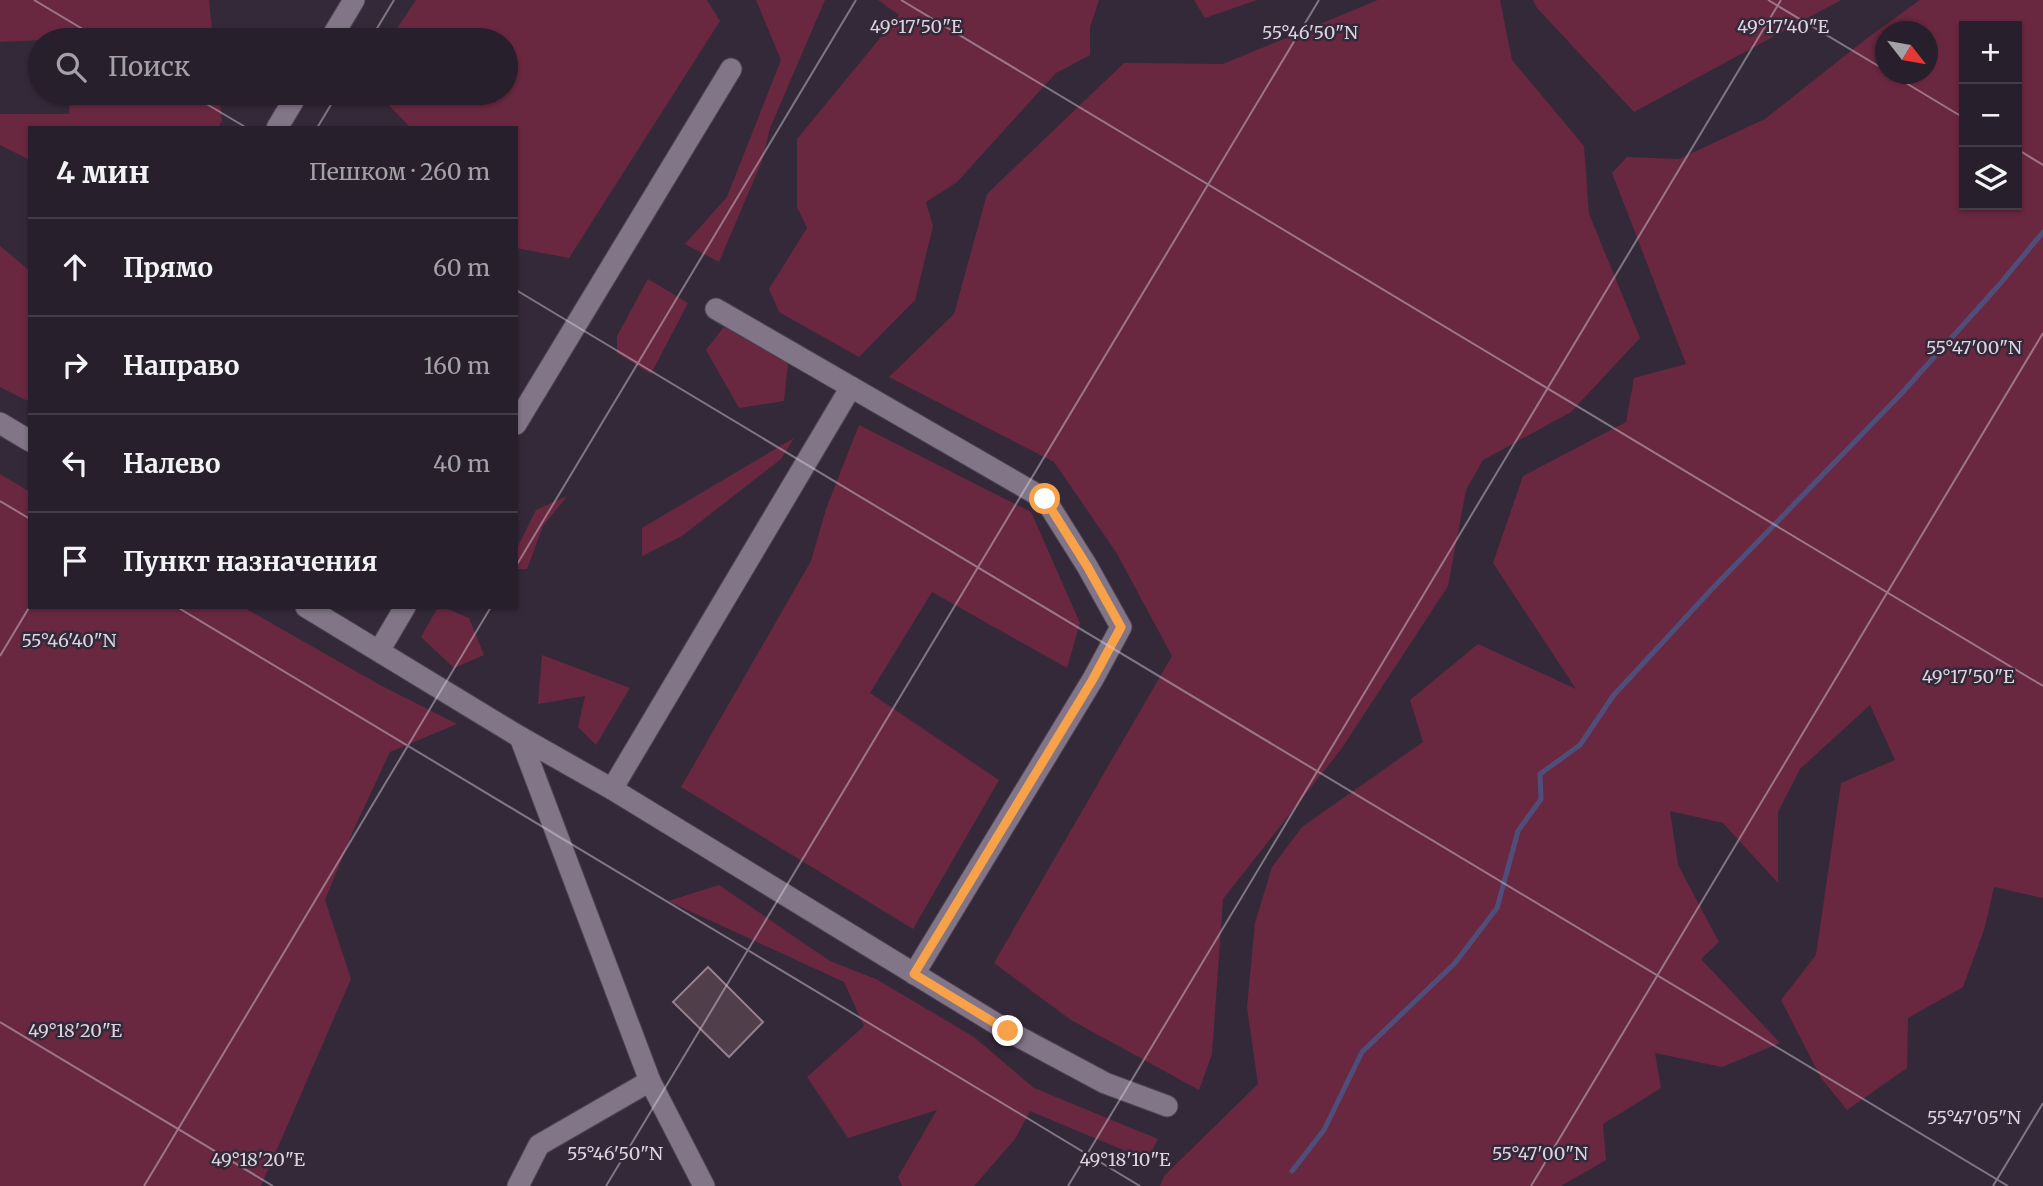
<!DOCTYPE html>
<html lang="ru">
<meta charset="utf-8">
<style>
body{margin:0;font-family:Merriweather,serif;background:#332c37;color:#f1f3f6}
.controls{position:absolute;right:21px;top:21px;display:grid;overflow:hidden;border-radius:0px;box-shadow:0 2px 5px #0004}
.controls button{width:63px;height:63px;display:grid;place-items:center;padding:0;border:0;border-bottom:2px solid #433d47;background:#271f2b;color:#f1f3f6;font:35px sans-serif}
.compass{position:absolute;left:1875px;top:21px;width:63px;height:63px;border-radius:50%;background:#271f2b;box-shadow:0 2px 5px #0004;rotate:121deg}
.stop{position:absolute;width:21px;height:21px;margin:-16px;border:5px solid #f7a149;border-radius:50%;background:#fff}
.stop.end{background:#f7a149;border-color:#fff;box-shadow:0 2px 7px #0008}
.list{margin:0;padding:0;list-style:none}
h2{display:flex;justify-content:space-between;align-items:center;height:91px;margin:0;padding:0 28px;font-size:30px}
h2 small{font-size:23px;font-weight:400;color:#a4a2a9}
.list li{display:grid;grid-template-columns:46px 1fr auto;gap:21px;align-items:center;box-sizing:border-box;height:98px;padding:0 28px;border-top:2px solid #433d47}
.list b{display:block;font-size:26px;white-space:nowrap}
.list em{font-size:23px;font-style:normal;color:#a4a2a9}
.icon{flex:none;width:38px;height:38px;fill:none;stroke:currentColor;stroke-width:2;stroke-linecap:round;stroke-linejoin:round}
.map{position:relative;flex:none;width:2043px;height:1186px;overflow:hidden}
.search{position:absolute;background:#271f2b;box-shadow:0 2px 5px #0004;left:28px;top:28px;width:490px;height:77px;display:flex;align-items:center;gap:18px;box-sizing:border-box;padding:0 24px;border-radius:38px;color:#a4a2a9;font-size:26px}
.panel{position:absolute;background:#271f2b;box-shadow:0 2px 5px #0004;left:28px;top:126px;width:490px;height:483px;border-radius:0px}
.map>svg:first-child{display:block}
</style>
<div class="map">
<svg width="2043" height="1186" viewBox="0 0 2043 1186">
<rect width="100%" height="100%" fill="#342939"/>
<!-- green -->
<g fill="#692840" fill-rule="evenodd">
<polygon points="0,0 209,0 213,40 40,40 0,42"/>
<polygon points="416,0 707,0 720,21 569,258 516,248 516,128 411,128 377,93 506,93 506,40 389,40"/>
<polygon points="756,0 825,0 770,128 762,161 719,262 685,244 727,197 781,60"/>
<polygon points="878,0 1099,0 1090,27 1090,55 1056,73 957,182 926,202 933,226 915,300 859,357 779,312 769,289 807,228 797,207 797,139 899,15"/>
<polygon points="1194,0 1257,0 1205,18"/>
<polygon points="1378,0 1500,0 1512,60 1584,146 1589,214 1640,338 1571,412 1483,460 1466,490 1448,586 1342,748 1223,899 1212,1054 1199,1090 1071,1020 994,963 1172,656 1116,552 1054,462 889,377 954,314 987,194 1124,63 1223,64"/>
<polygon points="1533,0 1841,0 1634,112 1537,8"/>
<path d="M1920 0H2043V898L1994 887 1985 927 1963 987 1908 1018 1907 1068 1847 1110 1821 1078 1781 1000 1816 955 1841 783 1895 760 1870 705 1800 769 1778 812V883L1723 823 1670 811 1678 865 1719 942 1701 959 1780 1043 1722 1067 1655 1053 1661 1088 1603 1124 1606 1160 1561 1186H1160L1164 1176 1258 1084 1247 1007 1255 923 1272 867 1302 827 1423 742 1410 700 1478 644 1576 689 1493 563 1523 476 1626 422 1634 378 1686 364 1612 173 1627 157 1679 159 1765 119 1866 39ZM1964 26H2017V205H1964ZM1885 32H1927V74H1885Z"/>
<polygon points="70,93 219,93 222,121 218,128 30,128 30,160 0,145 0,114 69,114"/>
<polygon points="0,246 30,271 30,402 0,387"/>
<polygon points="648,279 688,303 651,374 617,353 617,336"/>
<polygon points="724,327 788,363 784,401 739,408 706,350"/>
<polygon points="859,425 1031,512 1080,623 1067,668 932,592 870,693 999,780 913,929 681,787 811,561 826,509"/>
<polygon points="794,438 781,459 682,536 642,556 642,528"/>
<polygon points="0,474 30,492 30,607 243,607 380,685 457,724 390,752 354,829 325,900 351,979 261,1186 0,1186"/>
<polygon points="567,496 543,526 527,569 516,569 516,550 536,510"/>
<polygon points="438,607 443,607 469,618 484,655 454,668 421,637"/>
<polygon points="542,655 630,688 596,745 578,727 585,696 538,704"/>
<polygon points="719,885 830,961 876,979 974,1037 1034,1088 1158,1139 1147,1160 1030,1111 1015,1139 974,1186 902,1186 898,1177 937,1110 848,1138 807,1077 864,1026 844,982 668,901"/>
</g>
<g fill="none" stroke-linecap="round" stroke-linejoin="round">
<!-- stream -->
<polyline stroke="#4f4e7a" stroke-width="5" points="1292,1171 1324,1130 1362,1052 1455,963 1497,908 1518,831 1541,799 1540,774 1580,745 1613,696 1711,590 1900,395 1999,285 2043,232"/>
</g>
<!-- building -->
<polygon fill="#513e4b" stroke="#957f8e" stroke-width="2" points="708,967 763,1022 729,1057 673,1002"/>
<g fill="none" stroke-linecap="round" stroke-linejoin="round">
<!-- minor casing -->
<g stroke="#4e4452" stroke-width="23">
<g id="minor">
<polyline points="330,40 354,0"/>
<polyline points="277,128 298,93"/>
<polyline points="716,309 1045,499 1087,566 1121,627 1093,679 914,974"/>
<polyline points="0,423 30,441"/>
<polyline points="516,424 731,69"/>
<polyline points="306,607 520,737 612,789 1008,1031 1105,1083 1167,1106"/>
<polyline points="379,651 405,607"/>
<polyline points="520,737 650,1081 704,1186"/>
<polyline points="612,789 851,387"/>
<polyline points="518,1186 539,1145 650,1081"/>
</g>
</g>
<!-- minor -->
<use href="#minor" stroke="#827588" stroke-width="21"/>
</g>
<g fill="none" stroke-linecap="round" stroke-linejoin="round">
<!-- route -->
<polyline stroke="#f7a149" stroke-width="9" points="1008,1031 914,974 1093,679 1121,627 1087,566 1045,499"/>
</g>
<!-- ticks -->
<path fill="none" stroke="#dcd4df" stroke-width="2" stroke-opacity="0.45" d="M34 0 101 40M901 0 2043 686M1768 0 1885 70M370 40 394 0M1891 74 1964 118M188 93 247 128M317 128 338 93M2017 149 2043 165M516 290 2008 1186M0 501 30 519M516 566 856 0M177 607 1140 1186M0 656 30 606M0 1022 273 1186M144 1186 491 607M606 1186 1319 0M1068 1186 1781 0M1531 1186 2043 333M1993 1186 2043 1103"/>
<g font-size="18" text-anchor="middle" fill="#dcd4df" stroke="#342939" stroke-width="5" stroke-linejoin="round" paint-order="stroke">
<text x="916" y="33">49°17'50"E</text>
<text x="1783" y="33">49°17'40"E</text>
<text x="1310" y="39">55°46'50"N</text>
<text x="1974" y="354">55°47'00"N</text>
<text x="69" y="647">55°46'40"N</text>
<text x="1968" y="683">49°17'50"E</text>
<text x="75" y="1037">49°18'20"E</text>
<text x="1974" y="1124">55°47'05"N</text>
<text x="615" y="1160">55°46'50"N</text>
<text x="1540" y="1160">55°47'00"N</text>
<text x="258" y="1166">49°18'20"E</text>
<text x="1125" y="1166">49°18'10"E</text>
</g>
</svg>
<div class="controls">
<button>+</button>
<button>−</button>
<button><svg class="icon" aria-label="layers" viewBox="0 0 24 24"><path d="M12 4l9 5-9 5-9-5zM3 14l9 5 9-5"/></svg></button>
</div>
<svg class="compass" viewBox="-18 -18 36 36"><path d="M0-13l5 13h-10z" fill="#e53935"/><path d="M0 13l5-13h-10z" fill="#a4a2a9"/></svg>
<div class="stop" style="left:1045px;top:499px"></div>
<div class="stop end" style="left:1008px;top:1031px"></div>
<div class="search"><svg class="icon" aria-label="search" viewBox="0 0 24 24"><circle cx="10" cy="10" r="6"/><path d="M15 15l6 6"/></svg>Поиск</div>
<section class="panel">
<h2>4 мин<small>Пешком · 260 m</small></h2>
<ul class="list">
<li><svg class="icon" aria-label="ahead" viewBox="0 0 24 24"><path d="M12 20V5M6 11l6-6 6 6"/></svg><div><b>Прямо</b></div><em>60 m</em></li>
<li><svg class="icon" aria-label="right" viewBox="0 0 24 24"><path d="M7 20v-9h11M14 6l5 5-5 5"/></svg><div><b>Направо</b></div><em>160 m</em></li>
<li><svg class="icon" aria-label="left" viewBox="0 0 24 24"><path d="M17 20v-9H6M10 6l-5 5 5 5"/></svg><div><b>Налево</b></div><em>40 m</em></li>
<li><svg class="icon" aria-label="arrive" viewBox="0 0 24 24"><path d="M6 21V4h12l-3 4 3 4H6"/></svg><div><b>Пункт назначения</b></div></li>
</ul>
</section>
</div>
